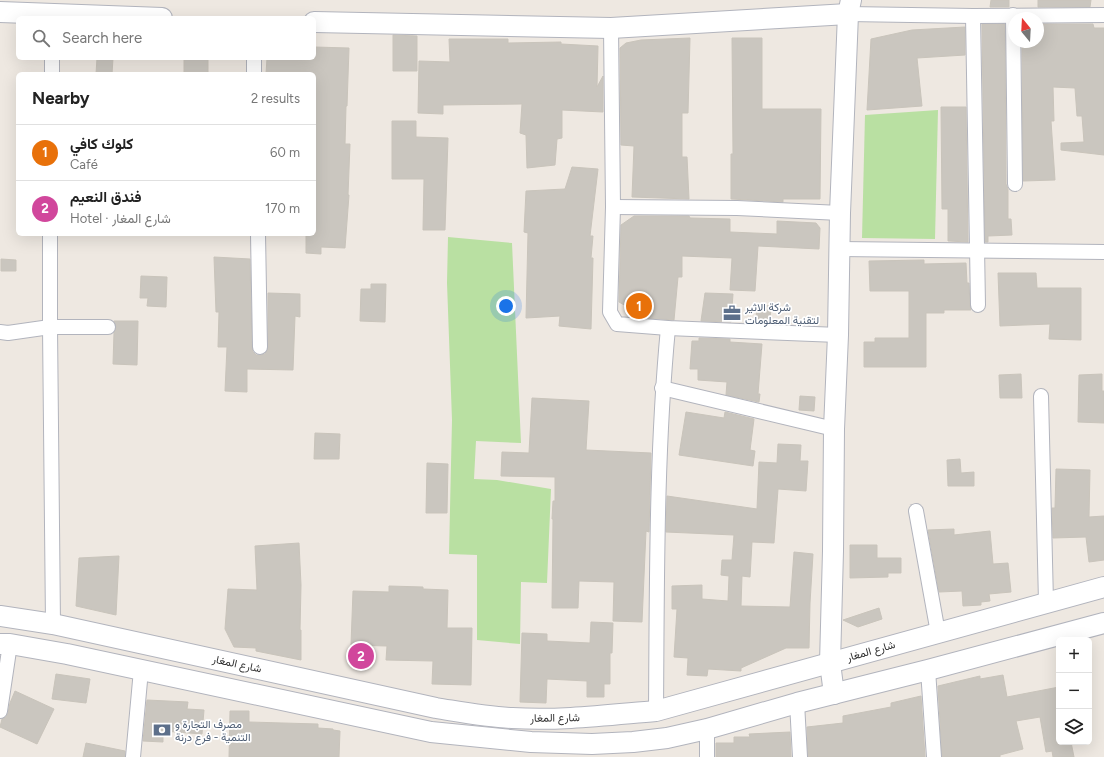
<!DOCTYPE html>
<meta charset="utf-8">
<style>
body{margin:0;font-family:Figtree,Vazirmatn,sans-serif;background:#f6f6f6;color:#222}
.controls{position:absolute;right:12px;bottom:12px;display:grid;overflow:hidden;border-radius:6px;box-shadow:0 4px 16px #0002}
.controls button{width:36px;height:36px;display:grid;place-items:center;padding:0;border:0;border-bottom:1px solid #e0e0e0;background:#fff;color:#222;font:20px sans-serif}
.compass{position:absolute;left:1008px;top:12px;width:36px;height:36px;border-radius:50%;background:#fff;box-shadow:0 4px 16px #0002;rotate:342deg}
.you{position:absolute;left:506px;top:306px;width:14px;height:14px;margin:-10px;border:3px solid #fff;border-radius:50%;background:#1a73e8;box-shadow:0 0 0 6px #1a73e833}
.badge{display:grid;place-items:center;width:26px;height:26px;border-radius:50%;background:#4e71ee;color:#fff;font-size:13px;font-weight:700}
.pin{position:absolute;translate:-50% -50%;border:2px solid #fff;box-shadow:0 1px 4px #0006}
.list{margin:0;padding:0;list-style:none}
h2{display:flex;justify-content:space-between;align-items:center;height:52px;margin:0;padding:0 16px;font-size:17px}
h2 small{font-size:13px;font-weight:400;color:#767676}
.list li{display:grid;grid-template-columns:26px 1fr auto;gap:12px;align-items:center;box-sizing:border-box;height:56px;padding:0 16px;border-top:1px solid #e0e0e0}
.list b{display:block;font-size:15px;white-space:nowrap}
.list p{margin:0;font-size:13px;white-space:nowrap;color:#767676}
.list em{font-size:13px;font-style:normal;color:#767676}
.icon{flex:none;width:22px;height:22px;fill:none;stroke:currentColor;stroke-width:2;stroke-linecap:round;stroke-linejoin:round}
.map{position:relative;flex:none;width:1104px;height:757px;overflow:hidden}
.search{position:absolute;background:#fff;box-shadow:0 4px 16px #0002;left:16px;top:16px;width:300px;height:44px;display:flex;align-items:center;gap:10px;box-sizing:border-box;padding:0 14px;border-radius:6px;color:#767676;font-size:15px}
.panel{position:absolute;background:#fff;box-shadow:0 4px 16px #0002;left:16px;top:72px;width:300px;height:164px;border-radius:6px}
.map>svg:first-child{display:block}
</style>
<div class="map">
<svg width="1104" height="757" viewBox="0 0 1104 757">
<rect width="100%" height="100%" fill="#eee8e1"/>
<!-- green -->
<g fill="#b9e0a2">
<polygon points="938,110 935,239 862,238 865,115"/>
<polygon points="448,237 512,243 521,443 476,441 474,479 497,480 551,489 547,583 521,582 520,644 477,640 477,555 449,554 452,420 447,283"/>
</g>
<!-- building -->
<g fill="#cac6bf" stroke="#c9c4bb">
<polygon points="991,0 1009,0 1009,7 990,7"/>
<polygon points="1038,0 1091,0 1090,7 1038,7"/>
<polygon points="982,24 1005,24 1006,184 1008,189 1008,219 1011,219 1012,235 988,236 988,242 985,242"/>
<polygon points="1038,24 1093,24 1094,28 1104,28 1104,155 1061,150 1061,143 1084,142 1082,116 1077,116 1075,88 1053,87 1054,121 1051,121 1055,180 1023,181 1022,42 1038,42"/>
<polygon points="965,27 965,55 917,58 922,106 867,110 871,39 912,30"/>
<polygon points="393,35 417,36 417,71 393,71"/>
<polygon points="690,38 688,113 682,113 682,157 687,157 689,199 632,197 634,146 621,145 620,48 626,43 641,40"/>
<polygon points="732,38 762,38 762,109 821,109 820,199 783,199 783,202 731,199 731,154 733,154"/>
<polygon points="449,39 508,39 508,43 561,42 561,44 598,46 597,87 603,76 603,112 562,110 562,138 557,139 555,165 527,168 526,135 520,133 522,104 443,105 443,114 418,113 419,61 450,62"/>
<polygon points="314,47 349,48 347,106 346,106 345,144 350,144 348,195 349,195 345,248 321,247 321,254 306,253 306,234 314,234 314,74 266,74 267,58 314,58"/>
<polygon points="97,58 113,58 112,74 96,74"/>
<rect x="184" y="58" width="24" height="16"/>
<polygon points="941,107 966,107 968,242 948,241 948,209 942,209"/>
<polygon points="392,121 416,121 416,137 448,138 445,230 423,230 424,179 392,179"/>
<polygon points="572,167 598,169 590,236 593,236 591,258 593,258 591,329 559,326 560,316 526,318 528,233 524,232 526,191 565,189"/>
<polygon points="634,216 689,216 690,218 730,219 730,232 777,234 777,221 816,223 820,228 819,249 758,246 755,291 730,290 732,258 682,256 682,277 678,277 674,320 633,317 633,310 619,302 621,225"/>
<polygon points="214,257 250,259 252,347 253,352 256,355 261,355 265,354 268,347 268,293 300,294 300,317 295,316 293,370 247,369 247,392 225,391 227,347 218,347 219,312 216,312"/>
<polygon points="1,259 16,260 16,271 1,271"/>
<polygon points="924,260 924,264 966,263 967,283 969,283 970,305 971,310 944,310 944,313 926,313 926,367 864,367 864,342 875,342 875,338 909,338 909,291 870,291 869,261"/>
<polygon points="998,273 1036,273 1037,288 1081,288 1081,340 1049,339 1050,324 1000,326"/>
<polygon points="141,276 167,277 166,307 147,306 148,298 140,298"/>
<polygon points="371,284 386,284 385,322 360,321 361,289 371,289"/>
<polygon points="705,293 733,294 731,322 701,321"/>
<polygon points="757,305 771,306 770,320 756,319"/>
<polygon points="114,321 138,321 137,365 113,364 114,333 116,327"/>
<polygon points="699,338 730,339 730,342 762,344 758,394 760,394 759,402 726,395 727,382 698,380 698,369 690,369 692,341 699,341"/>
<polygon points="1021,374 1022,398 1000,398 999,375"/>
<polygon points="1102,374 1102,391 1104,391 1104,423 1078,422 1079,375"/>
<polygon points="800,396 815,397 814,411 799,410"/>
<polygon points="532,398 589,401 586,450 651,453 649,532 646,531 642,622 613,621 614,582 579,581 578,608 552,608 553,519 552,519 553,501 555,501 555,477 501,476 502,452 529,453"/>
<polygon points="686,412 724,418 725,412 754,419 750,450 755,451 753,466 679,455"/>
<polygon points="315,433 340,434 339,459 314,459"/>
<polygon points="778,444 801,445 800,461 808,461 806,491 778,489 774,543 752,542 750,577 742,576 741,606 790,607 794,552 813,554 810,603 809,648 786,648 741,668 741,671 708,669 707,676 687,675 688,658 674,657 677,609 672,609 672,586 702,585 702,599 728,601 729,576 721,575 722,560 732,560 734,535 666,532 667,496 757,509 759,462 777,463"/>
<polygon points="960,459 961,473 974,472 974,486 948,486 947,460"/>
<polygon points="427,463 448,464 447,513 426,513"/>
<polygon points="1056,469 1090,470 1089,517 1104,516 1104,560 1089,562 1086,537 1053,538 1052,508 1055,508"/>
<polygon points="954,529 954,535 990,531 993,564 1008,563 1011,592 989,594 990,601 981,602 981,605 963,606 962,591 939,592 928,530"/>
<polygon points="299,543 301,585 300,630 301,630 301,660 256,651 256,648 234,647 225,629 228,589 257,590 255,546"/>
<polygon points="850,545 877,545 877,558 901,558 901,573 888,573 888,577 850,578"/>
<polygon points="119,556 116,615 76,606 79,558"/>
<polygon points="389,586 423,587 423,589 448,590 447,628 472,628 471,685 432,684 433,661 386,660 387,646 351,645 353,591 389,592"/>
<polygon points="879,608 882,619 858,627 843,620"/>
<polygon points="591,622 613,623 612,653 610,653 610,684 604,684 604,697 587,697 587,681 547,679 546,703 520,702 522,633 547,634 547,641 590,643"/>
<polygon points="56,674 90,679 86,703 52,699"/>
<polygon points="1003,675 1007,697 1059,687 1059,742 1071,742 1074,757 1053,757 1052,751 1046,752 1040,717 1016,721 1023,749 1000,755 1000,757 942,757 938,686 980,676 980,679"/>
<polygon points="15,691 54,709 37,744 0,727 2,719 6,717 8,713 10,703"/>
<polygon points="921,696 925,757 808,757 807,727 843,723 843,716 891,707 891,703"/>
<polygon points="147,700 188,702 187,709 204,710 202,734 163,731 163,742 143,741"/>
<polygon points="230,711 249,711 249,722 318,724 318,728 333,729 333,730 340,731 339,757 229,757"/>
<polygon points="790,732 791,757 716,757 716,743 734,743 734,737 750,737 749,734"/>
<polygon points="86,743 125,751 125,757 83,757"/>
</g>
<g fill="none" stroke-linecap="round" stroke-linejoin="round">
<!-- street casing -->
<g stroke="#b2b4bd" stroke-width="16">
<g id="street">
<polyline points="848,14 973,16 1104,15"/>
<polyline points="1013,15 1015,184"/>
<polyline points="973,16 978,305"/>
<polyline points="611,28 613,207 610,312 617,324 668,328 838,335"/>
<polyline points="254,58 254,74"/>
<polyline points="52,74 52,58"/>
<polyline points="613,207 737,208 840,213"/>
<polyline points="50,234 50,327 53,624"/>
<polyline points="258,234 260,347"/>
<polyline points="839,249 1104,252"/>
<polyline points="0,332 8,333 50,327 108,327"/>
<polyline points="662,388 834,429"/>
<polyline points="1041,396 1046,602"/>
<polyline points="916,511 938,633"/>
<polyline points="928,670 934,757"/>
<polyline points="797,703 800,757"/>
<polyline points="0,711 10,644"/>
<path d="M656 711C657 583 656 455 668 328"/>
<polyline points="133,757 141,670"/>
<polyline points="707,757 707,729"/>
</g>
</g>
<!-- secondary casing -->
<g stroke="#b2b4bd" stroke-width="22">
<g id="secondary">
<polyline points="0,12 162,18"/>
<polyline points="314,22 611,28 848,14"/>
<path d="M0 616 53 624 436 708C461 712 486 717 512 718 560 721 608 715 656 711L1104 587"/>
<polyline points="0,644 10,644 67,654 431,732 531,742 592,744 633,742 667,738 707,729 797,703 928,670 1104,623"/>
<polyline points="834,694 830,663 833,551 834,429 838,335 840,213 848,14 851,0"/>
</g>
</g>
<!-- street -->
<use href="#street" stroke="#fff" stroke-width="14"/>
<!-- secondary -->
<use href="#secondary" stroke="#fff" stroke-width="20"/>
</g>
<!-- icons -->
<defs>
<g id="office-bare" transform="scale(1.38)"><path d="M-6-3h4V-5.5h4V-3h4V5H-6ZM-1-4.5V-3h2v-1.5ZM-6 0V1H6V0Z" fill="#5c6f8a" stroke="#fff" stroke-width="2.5" paint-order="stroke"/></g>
<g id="bank-bare" transform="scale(1.38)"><path d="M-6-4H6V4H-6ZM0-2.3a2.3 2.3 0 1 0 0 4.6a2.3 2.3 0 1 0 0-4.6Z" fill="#5c6f8a" stroke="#fff" stroke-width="2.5" paint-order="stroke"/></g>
</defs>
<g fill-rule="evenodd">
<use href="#office-bare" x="732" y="313"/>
<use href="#bank-bare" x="162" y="730"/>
</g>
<g text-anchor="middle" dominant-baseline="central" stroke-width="3.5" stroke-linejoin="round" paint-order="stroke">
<!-- service labels -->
<g font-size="11" fill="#4e5e75" stroke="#fff" text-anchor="start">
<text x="745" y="307">شركة الاثير<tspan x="745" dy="13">لتقنية المعلومات</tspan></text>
<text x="175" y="724">مصرف التجارة و<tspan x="175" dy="13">التنمية - فرع درنة</tspan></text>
</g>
<!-- street labels -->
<g font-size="11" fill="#2e2e2e" stroke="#fff">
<text transform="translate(871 651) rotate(-16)">شارع المغار</text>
<text transform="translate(237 664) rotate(12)">شارع المغار</text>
<text transform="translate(555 718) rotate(-1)">شارع المغار</text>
</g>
</g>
</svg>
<div class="controls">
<button>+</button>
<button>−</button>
<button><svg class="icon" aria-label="layers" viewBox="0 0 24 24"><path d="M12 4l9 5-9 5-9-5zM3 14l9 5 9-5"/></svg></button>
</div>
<svg class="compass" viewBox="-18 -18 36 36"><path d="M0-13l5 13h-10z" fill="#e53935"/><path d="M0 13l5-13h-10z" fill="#767676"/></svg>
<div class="you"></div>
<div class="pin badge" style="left:639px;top:306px;background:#e8710a">1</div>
<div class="pin badge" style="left:361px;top:656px;background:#d1479c">2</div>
<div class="search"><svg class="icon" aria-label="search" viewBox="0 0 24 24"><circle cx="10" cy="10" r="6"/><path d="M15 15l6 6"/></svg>Search here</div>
<section class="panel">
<h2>Nearby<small>2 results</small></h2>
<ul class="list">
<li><span class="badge" style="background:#e8710a">1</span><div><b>كلوك كافي</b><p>Café</p></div><em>60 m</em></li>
<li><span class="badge" style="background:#d1479c">2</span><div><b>فندق النعيم</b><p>Hotel · شارع المغار</p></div><em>170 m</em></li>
</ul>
</section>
</div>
